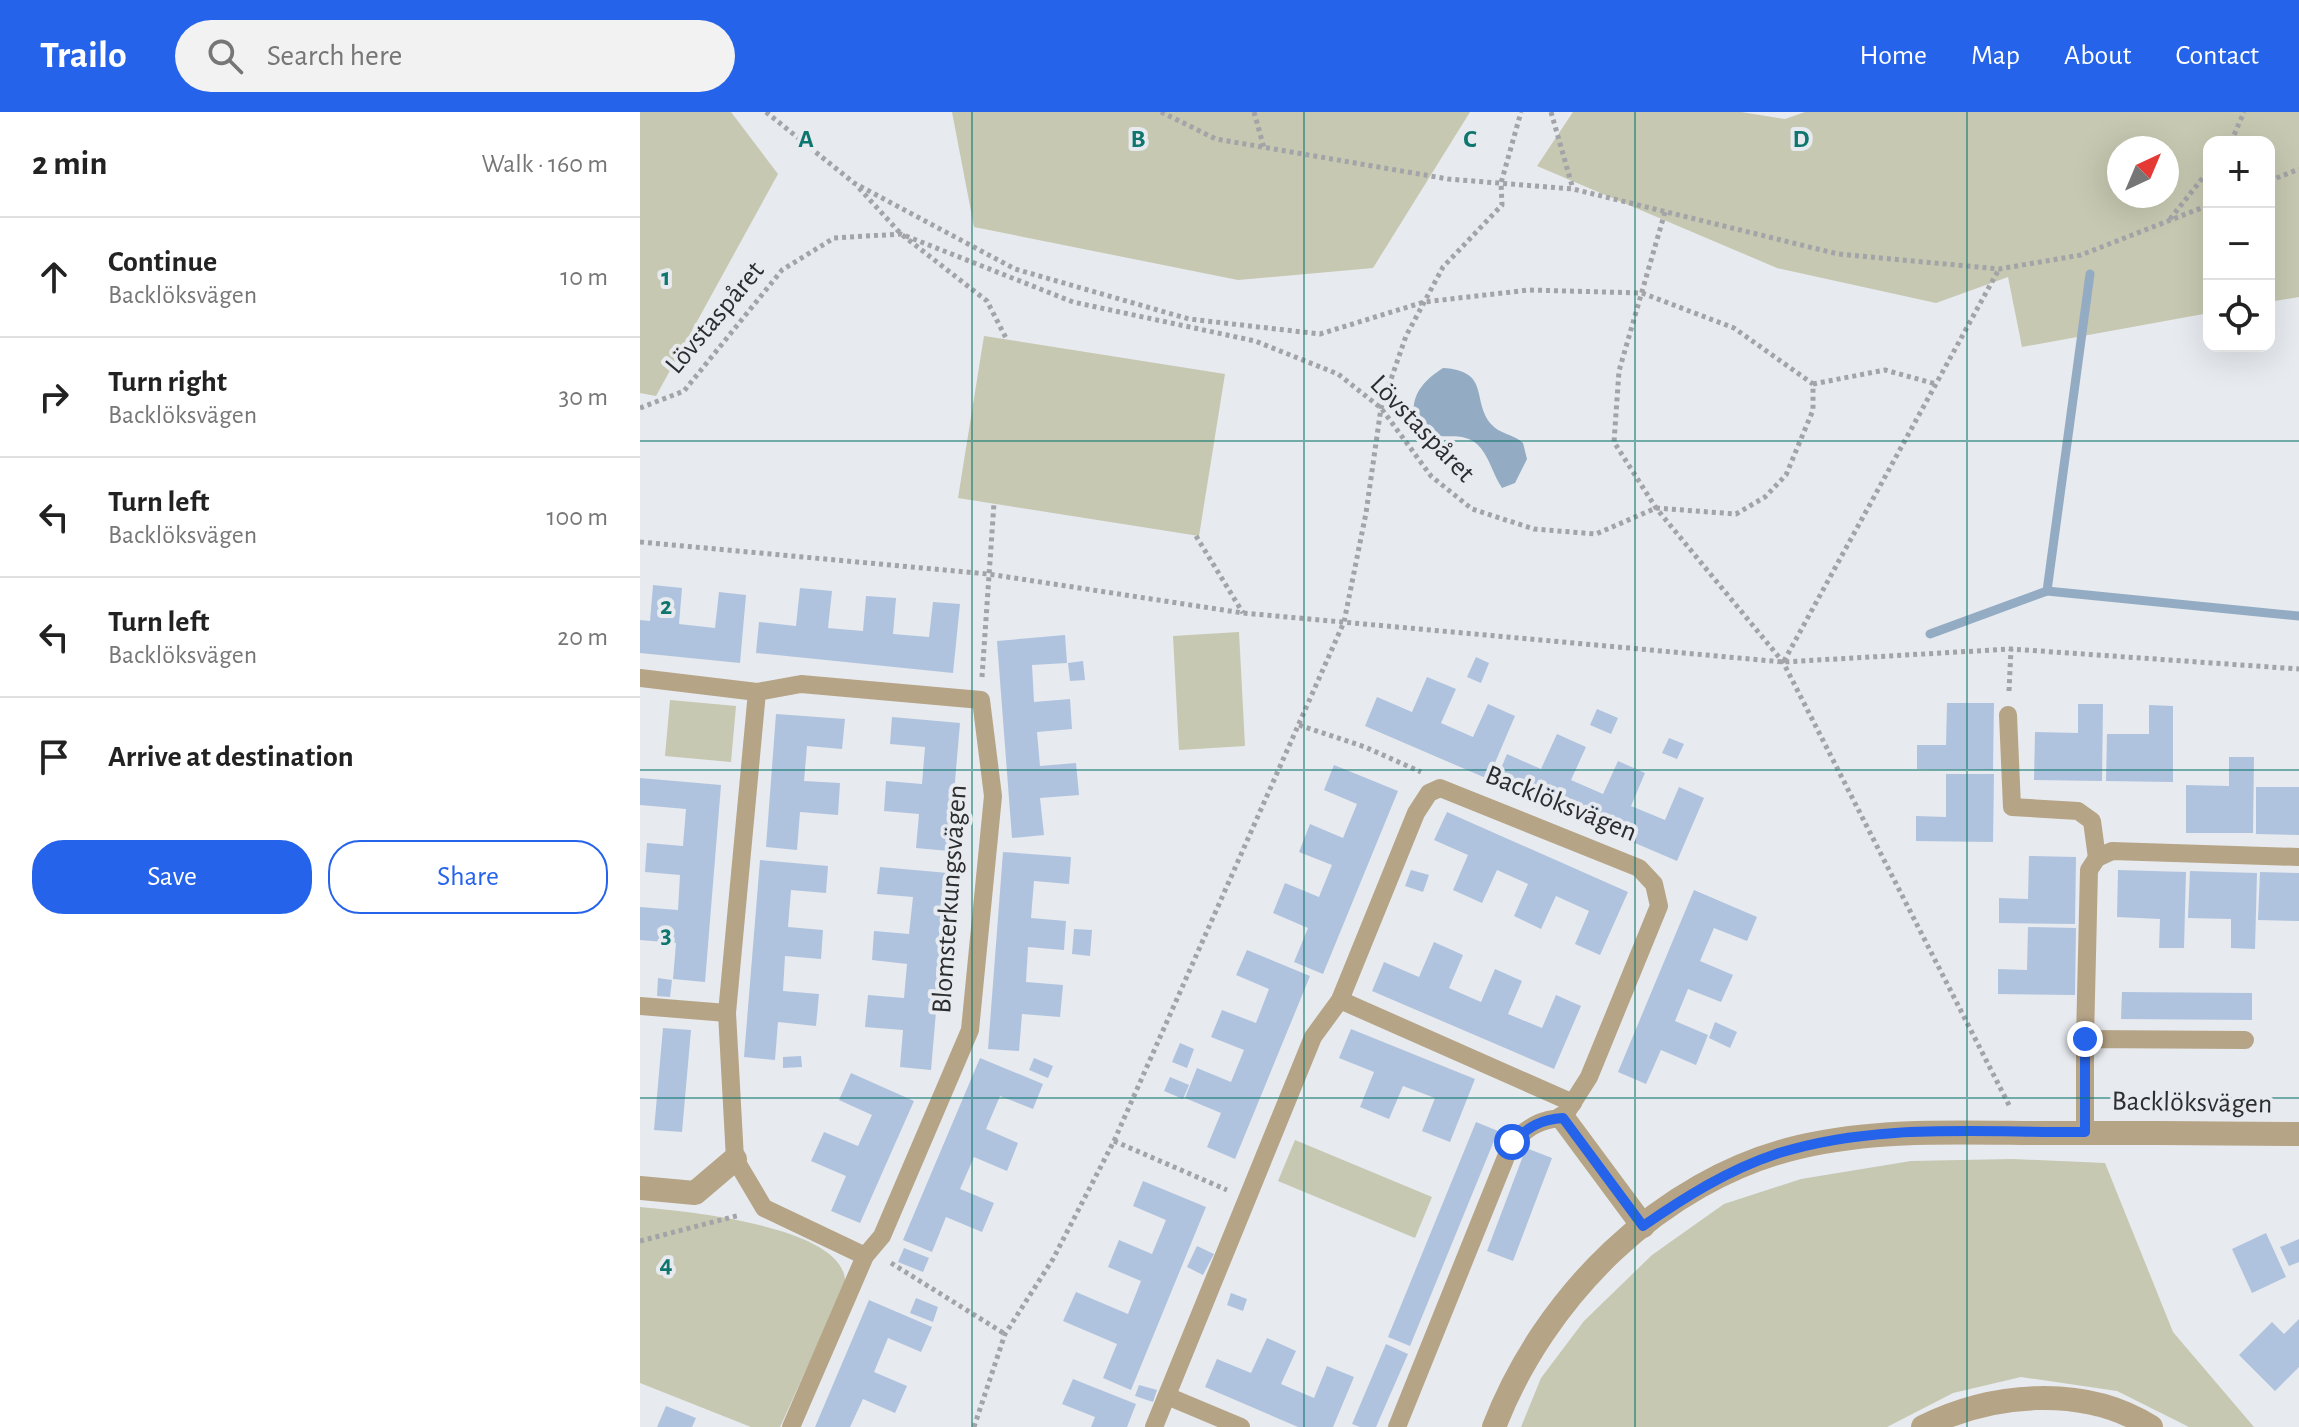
<!DOCTYPE html>
<meta charset="utf-8">
<style>
body{margin:0;font-family:"Alegreya Sans",sans-serif;background:#f2f2f2;color:#222}
.controls{position:absolute;right:24px;top:24px;display:grid;overflow:hidden;border-radius:16px;box-shadow:0 8px 32px #0002}
.controls button{width:72px;height:72px;display:grid;place-items:center;padding:0;border:0;border-bottom:2px solid #e0e0e0;background:#fff;color:#222;font:40px sans-serif}
.compass{position:absolute;left:1467px;top:24px;width:72px;height:72px;border-radius:50%;background:#fff;box-shadow:0 8px 32px #0002;rotate:44deg}
.stop{position:absolute;width:24px;height:24px;margin:-18px;border:6px solid #2563eb;border-radius:50%;background:#fff}
.stop.end{background:#2563eb;border-color:#fff;box-shadow:0 2px 8px #0008}
.list{margin:0;padding:0;list-style:none}
h2{display:flex;justify-content:space-between;align-items:center;height:104px;margin:0;padding:0 32px;font-size:34px}
h2 small{font-size:26px;font-weight:400;color:#767676}
.list li{display:grid;grid-template-columns:52px 1fr auto;gap:24px;align-items:center;box-sizing:border-box;height:120px;padding:0 32px;border-top:2px solid #e0e0e0}
.list b{display:block;font-size:30px;white-space:nowrap}
.list p{margin:0;font-size:26px;white-space:nowrap;color:#767676}
.list em{font-size:26px;font-style:normal;color:#767676}
.actions{display:flex;gap:16px;padding:24px 32px}
.actions a{flex:1;padding:18px 0;border:2px solid #2563eb;border-radius:32px;text-align:center;font-size:28px;color:#2563eb}
.actions .main{background:#2563eb;color:#fff}
.icon{flex:none;width:44px;height:44px;fill:none;stroke:currentColor;stroke-width:2;stroke-linecap:round;stroke-linejoin:round}
.map{position:relative;flex:none;width:1659px;height:1315px;overflow:hidden}
header{display:flex;align-items:center;gap:48px;box-sizing:border-box;height:112px;padding:0 40px;background:#2563eb;color:#fff}
header strong{font-size:38px}
nav{display:flex;gap:44px;margin-inline-start:auto;font-size:28px}
.search{width:560px;height:72px;background:#f2f2f2;display:flex;align-items:center;gap:20px;box-sizing:border-box;padding:0 28px;border-radius:44px;color:#767676;font-size:30px}
main{display:flex}
aside{flex:1;background:#fff}
.map>svg:first-child{display:block}
</style>
<header>
<strong>Trailo</strong>
<div class="search"><svg class="icon" aria-label="search" viewBox="0 0 24 24"><circle cx="10" cy="10" r="6"/><path d="M15 15l6 6"/></svg>Search here</div>
<nav><a>Home</a><a>Map</a><a>About</a><a>Contact</a></nav>
</header>
<main>
<aside>
<h2>2 min<small>Walk · 160 m</small></h2>
<ul class="list">
<li><svg class="icon" aria-label="ahead" viewBox="0 0 24 24"><path d="M12 20V5M6 11l6-6 6 6"/></svg><div><b>Continue</b><p>Backlöksvägen</p></div><em>10 m</em></li>
<li><svg class="icon" aria-label="right" viewBox="0 0 24 24"><path d="M7 20v-9h11M14 6l5 5-5 5"/></svg><div><b>Turn right</b><p>Backlöksvägen</p></div><em>30 m</em></li>
<li><svg class="icon" aria-label="left" viewBox="0 0 24 24"><path d="M17 20v-9H6M10 6l-5 5 5 5"/></svg><div><b>Turn left</b><p>Backlöksvägen</p></div><em>100 m</em></li>
<li><svg class="icon" aria-label="left" viewBox="0 0 24 24"><path d="M17 20v-9H6M10 6l-5 5 5 5"/></svg><div><b>Turn left</b><p>Backlöksvägen</p></div><em>20 m</em></li>
<li><svg class="icon" aria-label="arrive" viewBox="0 0 24 24"><path d="M6 21V4h12l-3 4 3 4H6"/></svg><div><b>Arrive at destination</b></div></li>
</ul>
<div class="actions"><a class="main">Save</a><a>Share</a></div>
</aside>
<div class="map">
<svg width="1659" height="1315" viewBox="0 0 1659 1315">
<rect width="100%" height="100%" fill="#e7eaef"/>
<!-- green -->
<g fill="#c6c8b1" fill-rule="evenodd">
<polygon points="0,0 91,0 138,62 16,284 0,281"/>
<polygon points="312,0 830,0 733,156 598,168 334,115"/>
<path d="M933 0H1101L1145 7 1165 0H1659V185L1629 190V30H1569V201L1382 235 1368 165 1296 191 1137 156 897 54ZM1479 36H1527V84H1479Z"/>
<polygon points="344,224 585,262 559,424 318,386"/>
<polygon points="599,520 605,634 539,638 533,524"/>
<polygon points="30,588 96,594 91,650 25,644"/>
<polygon points="655,1028 792,1085 775,1126 638,1069"/>
<polygon points="1373,1047 1465,1051 1533,1220 1614,1315 1549,1315 1477,1279 1381,1265 1313,1281 1247,1315 881,1315 901,1266 944,1209 1012,1143 1084,1092 1161,1067 1271,1049"/>
<path d="M0 1095C43 1099 209 1114 205 1172L140 1315H111L0 1271Z"/>
</g>
<!-- water -->
<path fill="#93acc4" d="M803 256C851 259 831 288 851 312 859 322 874 322 883 331L887 347 875 371 862 376C853 363 849 343 837 332 817 315 797 336 775 310 769 284 783 269 803 256Z"/>
<g fill="none" stroke-linecap="round" stroke-linejoin="round">
<!-- stream -->
<g stroke="#93acc4" stroke-width="9">
<polyline points="1407,479 1450,162"/>
<polyline points="1290,522 1407,479 1659,504"/>
</g>
</g>
<!-- building -->
<g fill="#b0c3de">
<polygon points="13,473 42,476 39,512 75,516 79,480 106,483 100,551 0,541 0,508 10,509"/>
<polygon points="160,476 192,479 188,516 223,519 226,484 256,486 253,522 289,525 293,490 320,492 313,561 116,541 119,510 156,514"/>
<polygon points="425,523 427,551 392,553 394,590 430,587 432,617 397,620 400,654 436,651 439,683 400,686 404,723 372,726 357,529"/>
<polygon points="836,545 849,551 841,571 827,565"/>
<polygon points="443,549 445,568 430,569 428,551"/>
<polygon points="787,565 816,577 801,611 833,625 848,592 875,604 848,667 725,614 737,585 772,600"/>
<polygon points="1307,591 1354,591 1353,658 1277,657 1277,633 1306,633"/>
<polygon points="1438,592 1463,592 1462,669 1394,668 1395,620 1438,621"/>
<polygon points="1509,593 1533,594 1533,670 1466,669 1467,622 1509,622"/>
<polygon points="957,597 978,606 971,622 950,613"/>
<polygon points="136,602 205,607 202,637 167,634 164,669 200,671 198,703 160,700 157,738 126,735"/>
<polygon points="252,605 320,611 309,739 276,736 279,702 244,699 246,669 282,672 285,635 250,632"/>
<polygon points="917,622 946,635 931,668 963,682 978,649 1005,661 991,694 1025,708 1039,675 1064,686 1037,749 855,671 867,642 901,657"/>
<polygon points="1029,626 1044,632 1037,647 1022,641"/>
<polygon points="1589,645 1614,645 1613,721 1546,721 1546,673 1589,674"/>
<polygon points="694,653 758,679 683,862 654,850 668,816 633,801 645,771 679,785 692,753 659,740 670,712 703,726 717,692 684,678"/>
<polygon points="1306,662 1354,662 1353,730 1276,729 1276,704 1306,705"/>
<polygon points="0,666 81,673 65,870 33,867 36,831 0,828 0,795 38,798 40,763 5,760 7,731 43,734 46,697 0,693"/>
<polygon points="1616,675 1659,675 1659,723 1616,722"/>
<polygon points="807,700 988,780 960,843 935,832 949,799 916,784 901,817 874,804 888,772 857,758 842,791 813,778 828,743 794,728"/>
<polygon points="363,740 431,745 429,772 394,769 391,806 426,809 424,838 388,835 386,870 423,873 420,905 382,902 379,939 348,937"/>
<polygon points="1389,744 1436,745 1435,812 1359,811 1359,786 1388,787"/>
<polygon points="120,748 188,754 186,781 151,778 148,815 183,818 181,847 145,844 143,879 179,882 176,914 138,910 135,948 104,945"/>
<polygon points="240,755 308,761 291,958 260,955 263,918 225,915 228,883 264,886 267,852 232,848 234,819 269,822 273,785 237,782"/>
<polygon points="771,758 789,763 783,780 765,774"/>
<polygon points="1478,758 1546,760 1544,836 1519,836 1520,807 1477,805"/>
<polygon points="1550,759 1617,761 1615,837 1591,836 1591,807 1548,806"/>
<polygon points="1620,760 1659,761 1659,809 1618,808"/>
<polygon points="1054,778 1117,805 1107,829 1074,816 1060,849 1093,863 1081,890 1048,877 1035,909 1068,923 1056,953 1021,938 1006,972 978,960"/>
<polygon points="1388,815 1436,816 1435,883 1358,882 1358,857 1387,858"/>
<polygon points="434,817 452,818 450,844 432,842"/>
<polygon points="794,830 823,843 809,876 841,890 855,857 882,869 868,902 902,916 916,883 941,894 914,957 732,879 744,850 779,865"/>
<polygon points="607,838 670,864 595,1047 567,1035 581,1001 545,986 557,956 591,970 604,938 571,925 582,898 616,911 629,877 596,863"/>
<polygon points="18,866 32,868 30,885 17,884"/>
<polygon points="1482,880 1612,881 1612,908 1481,907"/>
<polygon points="1075,910 1097,920 1090,936 1069,926"/>
<polygon points="23,916 51,918 42,1020 14,1018"/>
<polygon points="711,917 835,967 810,1030 782,1019 795,986 763,974 749,1007 720,995 734,960 699,946"/>
<polygon points="540,931 554,937 547,956 532,950"/>
<polygon points="161,944 162,955 143,956 143,945"/>
<polygon points="340,946 403,972 393,997 360,984 346,1017 378,1031 367,1059 334,1045 320,1077 354,1091 342,1120 306,1105 292,1140 263,1128"/>
<polygon points="394,946 413,954 408,966 389,958"/>
<polygon points="211,961 274,989 220,1111 191,1099 206,1064 171,1049 184,1020 218,1034 232,1003 199,988"/>
<polygon points="530,965 549,973 543,987 524,979"/>
<polygon points="836,1010 858,1019 770,1234 748,1225"/>
<polygon points="886,1036 912,1046 873,1149 847,1139"/>
<polygon points="503,1069 566,1095 491,1278 463,1266 477,1232 423,1209 436,1180 488,1202 501,1169 468,1155 479,1128 512,1142 526,1108 493,1094"/>
<polygon points="1626,1121 1646,1165 1612,1181 1592,1137"/>
<polygon points="1659,1127 1659,1150 1649,1154 1640,1135"/>
<polygon points="557,1134 574,1142 563,1163 547,1155"/>
<polygon points="264,1136 289,1146 283,1160 258,1150"/>
<polygon points="591,1181 607,1187 603,1199 587,1193"/>
<polygon points="276,1186 298,1195 293,1210 270,1201"/>
<polygon points="229,1188 292,1215 281,1240 248,1226 234,1260 267,1274 255,1301 223,1287 210,1315 175,1315"/>
<polygon points="1659,1207 1659,1255 1635,1279 1599,1243 1632,1210 1644,1222"/>
<polygon points="627,1226 656,1239 641,1272 674,1286 687,1254 714,1265 693,1315 658,1315 565,1275 577,1247 611,1261"/>
<polygon points="746,1232 768,1242 736,1315 720,1315 712,1312"/>
<polygon points="433,1267 496,1292 487,1315 451,1315 455,1305 422,1292"/>
<polygon points="499,1273 517,1278 513,1290 495,1284"/>
<polygon points="26,1294 56,1306 52,1315 17,1315"/>
</g>
<g fill="none" stroke-linecap="round" stroke-linejoin="round">
<!-- path -->
<g stroke="#a2a4a7" stroke-width="5" stroke-dasharray="4 4" stroke-linecap="butt">
<polyline points="521,0 576,27 808,67 933,77 1198,142 1359,157 1441,143 1569,93"/>
<polyline points="614,0 624,36"/>
<polyline points="911,0 933,77"/>
<polyline points="1591,30 1604,0"/>
<polyline points="1629,69 1659,57"/>
<polyline points="219,76 261,122 347,189 367,228"/>
<polyline points="1025,100 979,259 974,330 1016,396 1143,550 1370,995"/>
<polyline points="1530,107 1569,58"/>
<polyline points="1173,272 1245,258 1296,272"/>
<polyline points="0,296 44,279 142,158 194,126 261,122 433,190 615,229 698,262 741,296 791,364 832,397 894,417 956,422 1016,396 1096,402 1125,385 1146,363 1173,298 1173,272 1094,216 1002,181 889,178 784,190 680,222 549,207 375,157 214,71 126,0"/>
<polyline points="556,424 603,501"/>
<polyline points="0,430 348,462 603,501 1143,550 1371,537 1659,557"/>
<polyline points="1144,549 1359,157"/>
<polyline points="342,565 354,391"/>
<polyline points="1369,579 1371,537"/>
<polyline points="659,613 725,635 781,660"/>
<polyline points="474,1029 587,1078"/>
<polyline points="0,1129 100,1103"/>
<polyline points="251,1151 365,1222"/>
<polyline points="334,1315 365,1222 413,1147 474,1029 704,510 726,401 741,296 766,224 803,155 862,93 861,71 881,0"/>
</g>
<!-- lane -->
<g stroke="#b6a486" stroke-width="18">
<polyline points="0,566 117,580 161,572 341,588 353,684 330,918 242,1124 225,1144 151,1315"/>
<polyline points="117,580 87,901 95,1047 124,1096 225,1144"/>
<polyline points="1368,603 1372,695 1438,699 1452,709 1457,746"/>
<polyline points="700,888 933,991"/>
<polyline points="0,894 87,901"/>
<polyline points="1445,927 1449,758 1457,746 1472,739 1659,745"/>
<polyline points="1445,1020 1445,927 1605,928"/>
<polyline points="527,1284 601,1315"/>
<path d="M514 1315 673 925 700 888 776 701 789 681 800 676 999 756 1014 772 1019 794 949 965 923 1006C900 1007 889 1015 872 1030L757 1315"/>
</g>
<!-- street -->
<g stroke="#b6a486" stroke-width="24">
<polyline points="923,1006 1003,1114"/>
<polyline points="0,1076 55,1081 95,1047"/>
<path d="M854 1315C904 1185 1020 1068 1159 1035 1231 1018 1307 1020 1381 1021 1474 1021 1566 1021 1659 1022"/>
<path d="M1283 1315C1351 1281 1443 1272 1511 1315"/>
</g>
</g>
<g fill="none" stroke-linecap="round" stroke-linejoin="round">
<!-- route -->
<path stroke="#2563eb" stroke-width="10" d="M872 1030C889 1015 901 1007 923 1006L1003 1114C1045 1085 1088 1058 1136 1042 1235 1010 1343 1021 1445 1020V927"/>
</g>
<!-- grid -->
<path fill="none" stroke="#0f766e" stroke-width="2" stroke-opacity="0.55" d="M332 0V1315M664 0V1315M995 0V1315M1327 0V1315M0 329H1659M0 658H1659M0 986H1659"/>
<g text-anchor="middle" dominant-baseline="central" stroke-width="8" stroke-linejoin="round" paint-order="stroke">
<!-- street labels -->
<g font-size="28" fill="#2c2d2e" stroke="#e7eaef">
<text transform="translate(75 206) rotate(-50)">Lövstaspåret</text>
<text transform="translate(782 317) rotate(46)">Lövstaspåret</text>
<text transform="translate(921 692) rotate(22)">Backlöksvägen</text>
<text transform="translate(310 787) rotate(-86)">Blomsterkungsvägen</text>
<text transform="translate(1552 991) rotate(1)">Backlöksvägen</text>
</g>
</g>
<g font-size="26" text-anchor="middle" font-weight="bold" fill="#0f766e" stroke="#e7eaef" stroke-width="8" stroke-linejoin="round" paint-order="stroke">
<text x="166" y="35">A</text>
<text x="498" y="35">B</text>
<text x="830" y="35">C</text>
<text x="1161" y="35">D</text>
<text x="26" y="173">1</text>
<text x="26" y="502">2</text>
<text x="26" y="831">3</text>
<text x="26" y="1160">4</text>
</g>
</svg>
<div class="controls">
<button>+</button>
<button>−</button>
<button><svg class="icon" aria-label="locate" viewBox="0 0 24 24"><circle cx="12" cy="12" r="6"/><path d="M12 2v4M12 18v4M2 12h4M18 12h4"/></svg></button>
</div>
<svg class="compass" viewBox="-18 -18 36 36"><path d="M0-13l5 13h-10z" fill="#e53935"/><path d="M0 13l5-13h-10z" fill="#767676"/></svg>
<div class="stop" style="left:872px;top:1030px"></div>
<div class="stop end" style="left:1445px;top:927px"></div>
</div>
</main>
